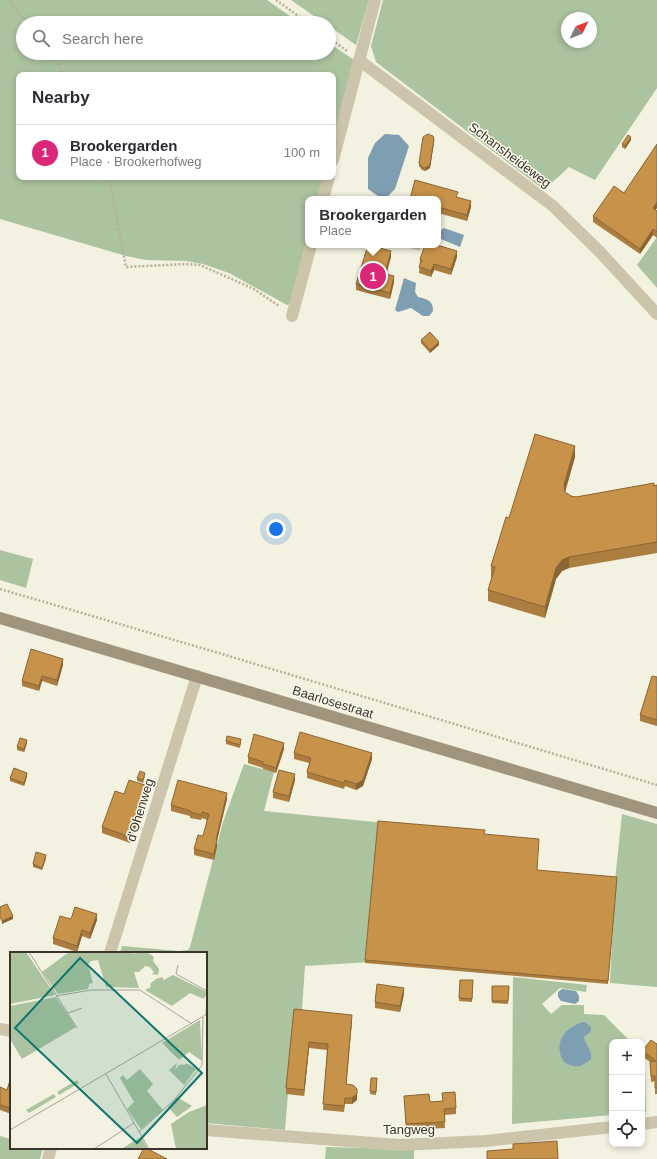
<!DOCTYPE html>
<meta charset="utf-8">
<style>
body{margin:0;font-family:Helvetica,sans-serif;background:#f7f7f7;color:#2b2b33}
.controls{position:absolute;right:12px;bottom:12px;display:grid;overflow:hidden;border-radius:8px;box-shadow:0 2px 6px #0003}
.controls button{width:36px;height:36px;display:grid;place-items:center;padding:0;border:0;border-bottom:1px solid #e1e1e2;background:#fff;color:#2b2b33;font:20px sans-serif}
.compass{position:absolute;left:561px;top:12px;width:36px;height:36px;border-radius:50%;background:#fff;box-shadow:0 2px 6px #0003;rotate:47deg}
.you{position:absolute;left:276px;top:529px;width:14px;height:14px;margin:-10px;border:3px solid #fff;border-radius:50%;background:#1a73e8;box-shadow:0 0 0 6px #1a73e833}
.badge{display:grid;place-items:center;width:26px;height:26px;border-radius:50%;background:#db2777;color:#fff;font-size:13px;font-weight:700}
.pin{position:absolute;translate:-50% -50%;border:2px solid #fff;box-shadow:0 1px 4px #0006}
.popup{position:absolute;left:305px;top:196px;width:136px;height:52px;box-sizing:border-box;display:grid;place-content:center;border-radius:8px;background:#fff;filter:drop-shadow(0 1px 3px #0005);font-size:13px;white-space:nowrap;color:#7c7c81}
.popup b{font-size:15px;color:#2b2b33}
.popup::after{content:'';position:absolute;left:50%;top:100%;margin-left:-8px;border:8px solid transparent;border-top-color:#fff}
.list{margin:0;padding:0;list-style:none}
h2{display:flex;justify-content:space-between;align-items:center;height:52px;margin:0;padding:0 16px;font-size:17px}
h2 small{font-size:13px;font-weight:400;color:#7c7c81}
.list li{display:grid;grid-template-columns:26px 1fr auto;gap:12px;align-items:center;box-sizing:border-box;height:56px;padding:0 16px;border-top:1px solid #e1e1e2}
.list b{display:block;font-size:15px;white-space:nowrap}
.list p{margin:0;font-size:13px;white-space:nowrap;color:#7c7c81}
.list em{font-size:13px;font-style:normal;color:#7c7c81}
.icon{flex:none;width:22px;height:22px;fill:none;stroke:currentColor;stroke-width:2;stroke-linecap:round;stroke-linejoin:round}
.map{position:relative;flex:none;width:657px;height:1159px;overflow:hidden}
.search{position:absolute;background:#fff;box-shadow:0 2px 6px #0003;left:16px;top:16px;width:320px;height:44px;display:flex;align-items:center;gap:10px;box-sizing:border-box;padding:0 14px;border-radius:22px;color:#7c7c81;font-size:15px}
.panel{position:absolute;background:#fff;box-shadow:0 2px 6px #0003;left:16px;top:72px;width:320px;height:108px;border-radius:8px}
.map>svg:first-child{display:block}
</style>
<div class="map">
<svg width="657" height="1159" viewBox="0 0 657 1159">
<rect width="100%" height="100%" fill="#f3f1e0"/>
<!-- green -->
<g fill="#abc39f" fill-rule="evenodd">
<polygon points="0,0 267,0 300,23 23,23 23,53 329,53 329,43 354,60 333,141 333,75 19,75 19,177 324,177 318,199 308,199 308,240 292,304 287,305 229,273 203,264 186,261 146,260 126,256 0,219"/>
<polygon points="291,0 369,0 356,45 329,26 329,23 324,23"/>
<path d="M383 0H657V88L595 180 569 167 544 190 376 62 371 46ZM567 18H591V42H567Z"/>
<polygon points="657,237 657,288 637,265"/>
<polygon points="0,550 33,559 26,588 0,580"/>
<polygon points="244,764 274,772 264,811 385,823 371,962 305,966 302,1010 295,1010 285,1130 206,1123 206,953 120,953 122,946 179,951 188,950 190,947 223,822"/>
<polygon points="622,814 657,824 657,987 610,983 615,880"/>
<polygon points="513,977 587,985 586,992 560,988 542,1004 551,1014 562,1005 584,1005 584,1014 604,1015 631,1042 612,1042 612,1115 512,1124"/>
<polygon points="642,1066 645,1067 646,1112 642,1113"/>
<polygon points="0,1136 11,1139 11,1148 43,1148 40,1159 0,1159"/>
<polygon points="414,1146 414,1159 325,1159 326,1147 363,1148"/>
</g>
<!-- water -->
<g fill="#7e9eb1">
<polygon points="385,134 399,135 409,146 395,189 388,196 378,196 368,189 368,158 375,143"/>
<polygon points="444,228 464,235 460,247 441,239 439,237 442,229"/>
<path d="M404 278 416 283 415 292 418 297C428 299 433 301 433 311L429 316H423L411 308 398 312 395 310Z"/>
<polygon points="562,989 576,991 579,996 579,1001 575,1004 561,1001 558,997 558,992"/>
<path d="M583 1022H585L591 1027V1031L584 1037C585 1046 593 1050 591 1059 580 1068 575 1069 563 1061 562 1058 560 1055 560 1052 557 1036 570 1026 583 1022Z"/>
</g>
<g fill="none" stroke-linecap="round" stroke-linejoin="round">
<!-- path -->
<g stroke="#b8b095" stroke-width="2.5" stroke-dasharray="2 2" stroke-linecap="butt">
<polyline points="10,0 14,8 28,23"/>
<polyline points="276,0 308,23"/>
<polyline points="329,38 347,51"/>
<polyline points="52,53 64,75"/>
<polyline points="109,177 126,267 185,264 200,265 254,289 279,306"/>
<polyline points="0,589 222,654 657,785"/>
</g>
<!-- lane -->
<polyline stroke="#ccc5ab" stroke-width="8" points="413,245 418,246"/>
<!-- street -->
<g stroke="#ccc5ab" stroke-width="12">
<polyline points="359,60 553,206 599,251 657,314"/>
<polyline points="333,160 375,0"/>
<polyline points="323,199 329,177"/>
<polyline points="292,316 311,245"/>
<polyline points="110,953 197,676"/>
<polyline points="0,1029 11,1031"/>
<polyline points="642,1124 657,1122"/>
<polyline points="206,1130 399,1145 486,1141 612,1127"/>
<polyline points="48,1159 51,1148"/>
</g>
<!-- secondary -->
<polyline stroke="#a0957c" stroke-width="12" points="0,618 657,813"/>
</g>
<!-- wall -->
<g fill="#ab7e40">
<polygon points="631,140 625,149 622,147 622,144"/>
<polygon points="434,142 430,168 425,171 422,170 419,166 419,163"/>
<polygon points="657,144 657,208 655,210 657,211 657,238 653,235 640,254 593,222 593,216 624,193"/>
<polygon points="415,180 458,197 471,207 467,221 438,213 438,199 410,199"/>
<polygon points="391,257 386,274 394,282 390,299 356,290 356,284"/>
<polygon points="457,257 451,275 434,270 431,277 419,273 420,259"/>
<polygon points="421,340 439,345 430,353 421,343"/>
<polygon points="575,457 565,491 565,492 571,496 576,497 657,485 657,553 569,568 562,571 556,579 545,618 488,601 488,590 492,577 491,577 491,566 509,518"/>
<polygon points="63,665 57,686 42,681 39,691 22,686 22,681"/>
<polygon points="657,677 657,726 640,721 640,715"/>
<polygon points="226,741 241,742 240,748 226,744"/>
<polygon points="27,743 24,752 17,750 17,747"/>
<polygon points="284,749 276,773 263,769 263,768 248,763 248,757"/>
<polygon points="294,753 372,759 363,786 356,790 345,786 344,789 307,778 307,772 309,763 294,759"/>
<polygon points="27,776 24,786 10,781 10,778"/>
<polygon points="145,776 143,783 137,781 137,778"/>
<polygon points="295,780 289,802 273,798 273,792"/>
<polygon points="148,792 130,843 102,833 102,827"/>
<polygon points="227,799 217,840 217,846 214,860 194,855 194,849 203,836 207,820 202,818 201,820 190,818 190,816 171,811 171,805"/>
<polygon points="485,834 537,870 617,880 608,984 365,963 365,960"/>
<polygon points="46,858 42,870 33,867 33,864"/>
<polygon points="71,919 97,920 90,939 82,936 77,952 53,944 53,938"/>
<polygon points="460,980 473,980 472,1002 459,1001"/>
<polygon points="492,986 509,986 508,1004 492,1003"/>
<polygon points="404,994 400,1012 375,1008 375,1002"/>
<polygon points="294,1009 352,1020 346,1084 357,1095 357,1100 352,1104 345,1104 344,1112 323,1110 327,1050 309,1048 304,1096 286,1094 286,1088"/>
<polygon points="657,1044 657,1094 655,1094 655,1081 651,1082 650,1062 642,1056 642,1051"/>
<polygon points="11,1077 11,1114 0,1110 0,1088 7,1090"/>
<polygon points="371,1078 377,1078 376,1095 370,1094"/>
<polygon points="442,1093 456,1108 456,1114 444,1115 445,1128 406,1130 404,1096 430,1102 443,1101"/>
</g>
<!-- shaded-wall -->
<g fill="#8b6634">
<polygon points="631,137 631,140 625,149 625,146"/>
<polygon points="434,139 430,168 425,171 425,168"/>
<polygon points="471,201 471,207 467,221 467,215"/>
<polygon points="657,202 657,208 653,214 653,208"/>
<polygon points="653,229 653,235 640,254 640,249"/>
<polygon points="391,251 391,257 385,279 385,274"/>
<polygon points="457,251 457,257 451,275 451,269"/>
<polygon points="434,264 434,270 431,277 431,271"/>
<polygon points="394,276 394,282 390,299 390,293"/>
<polygon points="439,342 439,345 430,353 430,350"/>
<polygon points="575,446 575,457 564,496 564,485"/>
<polygon points="569,557 569,568 562,571 556,579 545,618 545,607 556,568 562,560"/>
<polygon points="63,659 63,665 57,686 57,680"/>
<polygon points="42,676 42,681 39,691 39,686"/>
<polygon points="27,740 27,743 24,752 24,749"/>
<polygon points="284,743 284,749 276,773 276,768"/>
<polygon points="372,753 372,759 363,786 356,790 356,784"/>
<polygon points="27,773 27,776 24,786 24,783"/>
<polygon points="295,774 295,780 289,802 289,796"/>
<polygon points="148,786 148,792 130,843 130,837"/>
<polygon points="227,793 227,799 216,845 216,840"/>
<polygon points="217,840 217,846 214,860 214,854"/>
<polygon points="46,855 46,858 42,870 42,868"/>
<polygon points="97,914 97,920 90,939 90,933"/>
<polygon points="13,916 13,919 2,924 2,921"/>
<polygon points="82,930 82,936 77,952 77,946"/>
<polygon points="404,988 404,994 400,1012 400,1006"/>
<polygon points="352,1015 352,1020 346,1090 346,1084"/>
<polygon points="309,1042 309,1048 304,1096 304,1090"/>
<polygon points="357,1089 357,1100 352,1104 352,1098"/>
</g>
<!-- building -->
<g fill="#c7924a" stroke="#8b6634">
<polygon points="428,134 433,136 434,139 430,165 425,168 422,167 419,163 423,137"/>
<polygon points="628,135 631,137 625,146 622,144"/>
<polygon points="657,144 657,202 653,208 657,211 657,232 653,229 640,249 593,216 614,186 624,193"/>
<polygon points="415,180 458,192 456,197 471,201 467,215 438,207 438,199 410,199"/>
<polygon points="368,245 391,251 385,274 394,276 390,293 356,284"/>
<polygon points="425,245 437,245 457,251 451,269 434,264 431,271 419,267 422,260 420,259"/>
<polygon points="430,332 439,342 430,350 421,340"/>
<polygon points="535,434 575,446 564,485 565,492 571,496 576,497 654,483 654,486 657,485 657,542 569,557 562,560 556,568 545,607 488,590 495,567 491,566 506,517 509,518"/>
<polygon points="31,649 63,659 57,680 42,676 39,686 22,681"/>
<polygon points="652,676 657,677 657,720 640,715"/>
<polygon points="300,732 372,753 363,780 356,784 345,780 344,783 307,772 311,758 294,753"/>
<polygon points="254,734 284,743 276,768 263,764 263,762 248,757"/>
<polygon points="227,736 241,739 240,745 226,741"/>
<polygon points="20,738 27,740 24,749 17,747"/>
<polygon points="14,768 27,773 24,783 10,778"/>
<polygon points="279,770 295,774 289,796 273,792"/>
<polygon points="140,771 145,773 143,780 137,778"/>
<polygon points="129,780 148,786 130,837 102,827 115,791 124,794"/>
<polygon points="178,780 227,793 216,840 217,840 214,854 194,849 198,835 203,836 209,814 202,812 201,815 190,812 191,811 171,805"/>
<polygon points="378,821 485,830 484,834 539,839 537,870 617,877 608,981 365,960"/>
<polygon points="36,852 46,855 42,868 33,864"/>
<polygon points="7,904 13,916 2,921 0,917 0,907"/>
<polygon points="75,907 97,914 90,933 82,930 77,946 53,938 60,916 71,919"/>
<polygon points="460,980 473,980 472,999 459,998"/>
<polygon points="377,984 404,988 400,1006 375,1002"/>
<polygon points="492,986 509,986 508,1001 492,1001"/>
<polygon points="294,1009 352,1015 346,1084 353,1085 357,1089 357,1094 352,1098 345,1098 344,1106 323,1104 328,1044 309,1042 304,1090 286,1088"/>
<polygon points="651,1040 657,1044 657,1088 655,1088 655,1076 651,1076 650,1062 656,1061 642,1051"/>
<polygon points="11,1077 11,1108 0,1105 0,1087 7,1090"/>
<polygon points="371,1078 377,1078 376,1092 370,1091"/>
<polygon points="455,1092 456,1108 444,1109 445,1122 406,1124 404,1096 429,1094 430,1102 443,1101 442,1093"/>
<polygon points="557,1141 558,1159 487,1159 487,1151 513,1149 513,1144"/>
<polygon points="144,1148 146,1148 167,1159 138,1159"/>
</g>
<g text-anchor="middle" dominant-baseline="central" stroke-width="3" stroke-linejoin="round" paint-order="stroke">
<!-- street labels -->
<g font-size="13" fill="#3a342a" stroke="#fbf9ec">
<text transform="translate(510 155) rotate(37)">Schansheideweg</text>
<text transform="translate(333 702) rotate(17)">Baarlosestraat</text>
<text transform="translate(140 810) rotate(-73)">d'Ohenweg</text>
<text x="409" y="1129">Tangweg</text>
</g>
</g>
<!-- overview -->
<g transform="translate(10 952)">
<rect width="197" height="197" fill="#f3f1e0"/>
<path d="M16 0 45 43 0 52V1ZM59 0H121L125 2 126 0H137L144 5 143 9 149 17 148 23 142 22 144 20 140 15 135 14 129 20H124L129 36 96 35 88 8 81 9 78 13 83 31 79 32 78 37 48 42 32 20ZM163 23 197 40 194 47 180 41 162 54 135 38 141 35 140 32 146 27 152 25 154 28ZM46 45 66 75 12 107 0 87V54ZM190 68 192 109 179 100 169 108 152 91ZM167 111 165 118 169 113 178 112 186 117 174 133 159 118ZM130 117 143 132 137 139 153 158 131 177 117 157 124 150 110 126 113 123 117 128ZM67 128 69 131 49 143 47 140ZM44 142 46 145 19 161 16 158ZM167 145 182 154 167 165 158 155ZM197 153V197H166L161 172 179 160ZM131 185 138 197H111Z" fill="#abc39f"/>
<path fill="none" stroke="#a9a597" stroke-width="1" d="M19 0 67 76M168 13 166 22 197 39M46 44 81 38H130L182 72M58 61 72 56M196 63 197 46M96 122 139 197M0 178 197 62M129 180 165 147 192 113 193 65M84 197 124 171"/>
<path fill="#0f766e" fill-opacity="0.15" stroke="#0f766e" stroke-width="2" d="M70 6 192 121 127 191 5 76Z"/>
<rect width="197" height="197" fill="none" stroke="#3a342a" stroke-width="2"/>
</g>
</svg>
<div class="controls">
<button>+</button>
<button>−</button>
<button><svg class="icon" aria-label="locate" viewBox="0 0 24 24"><circle cx="12" cy="12" r="6"/><path d="M12 2v4M12 18v4M2 12h4M18 12h4"/></svg></button>
</div>
<svg class="compass" viewBox="-18 -18 36 36"><path d="M0-13l5 13h-10z" fill="#e53935"/><path d="M0 13l5-13h-10z" fill="#7c7c81"/></svg>
<div class="you"></div>
<div class="pin badge" style="left:373px;top:276px">1</div>
<div class="popup"><b>Brookergarden</b>Place</div>
<div class="search"><svg class="icon" aria-label="search" viewBox="0 0 24 24"><circle cx="10" cy="10" r="6"/><path d="M15 15l6 6"/></svg>Search here</div>
<section class="panel">
<h2>Nearby<small></small></h2>
<ul class="list">
<li><span class="badge">1</span><div><b>Brookergarden</b><p>Place · Brookerhofweg</p></div><em>100 m</em></li>
</ul>
</section>
</div>
